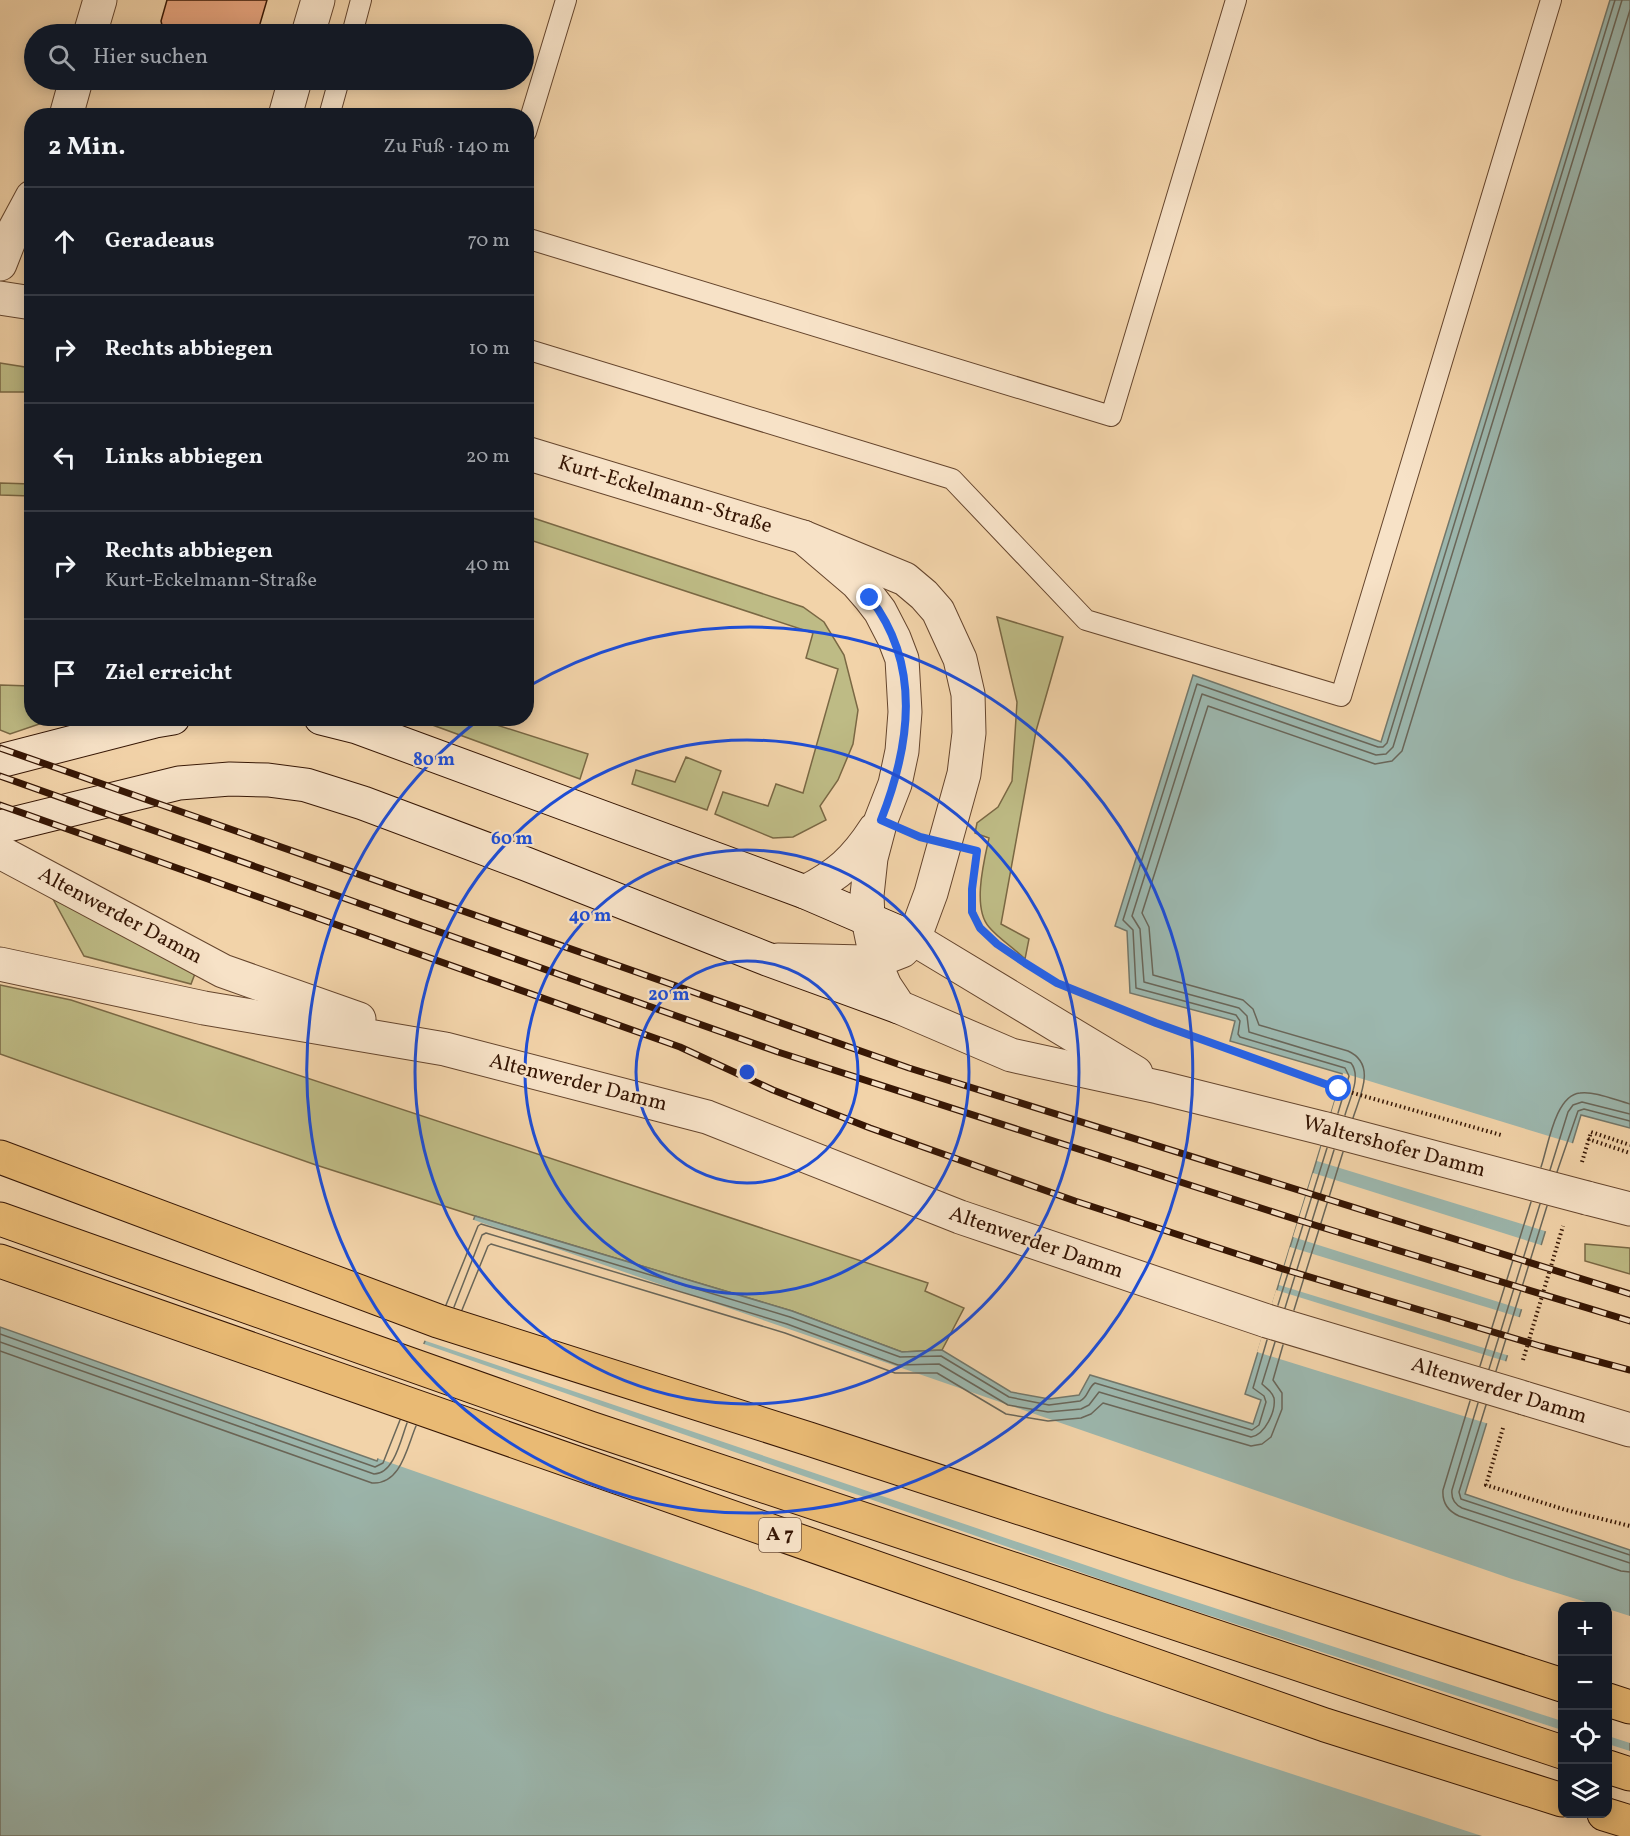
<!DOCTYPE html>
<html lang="de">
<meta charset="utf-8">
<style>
body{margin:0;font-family:Vollkorn,serif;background:#242831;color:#f1f3f6}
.controls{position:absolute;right:18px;bottom:18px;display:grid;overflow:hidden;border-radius:12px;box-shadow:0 3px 15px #0003}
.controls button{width:54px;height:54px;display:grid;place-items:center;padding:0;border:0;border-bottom:2px solid #363941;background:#171b24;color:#f1f3f6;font:30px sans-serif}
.stop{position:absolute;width:18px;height:18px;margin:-14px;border:4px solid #2563eb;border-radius:50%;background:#fff}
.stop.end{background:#2563eb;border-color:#fff;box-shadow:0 2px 6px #0008}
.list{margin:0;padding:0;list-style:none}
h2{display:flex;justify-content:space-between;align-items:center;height:78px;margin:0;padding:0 24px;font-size:26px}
h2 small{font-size:20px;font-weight:400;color:#9ea1a6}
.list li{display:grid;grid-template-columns:39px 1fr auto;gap:18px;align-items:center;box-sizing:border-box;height:108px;padding:0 24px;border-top:2px solid #363941}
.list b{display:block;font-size:22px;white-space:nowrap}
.list p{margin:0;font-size:20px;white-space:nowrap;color:#9ea1a6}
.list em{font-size:20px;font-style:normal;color:#9ea1a6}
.icon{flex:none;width:33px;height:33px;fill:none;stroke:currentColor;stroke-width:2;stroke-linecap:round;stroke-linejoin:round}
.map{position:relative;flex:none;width:1630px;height:1836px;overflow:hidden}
.search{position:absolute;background:#171b24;box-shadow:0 3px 15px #0003;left:24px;top:24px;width:510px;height:66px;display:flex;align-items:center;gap:15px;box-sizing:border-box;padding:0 21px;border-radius:33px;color:#9ea1a6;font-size:22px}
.panel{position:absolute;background:#171b24;box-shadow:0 3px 15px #0003;left:24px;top:108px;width:510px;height:618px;border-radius:24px}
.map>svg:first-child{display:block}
</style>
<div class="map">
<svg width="1630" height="1836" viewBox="0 0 1630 1836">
<rect width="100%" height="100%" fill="#f2d3a9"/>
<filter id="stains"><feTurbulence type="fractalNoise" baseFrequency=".00333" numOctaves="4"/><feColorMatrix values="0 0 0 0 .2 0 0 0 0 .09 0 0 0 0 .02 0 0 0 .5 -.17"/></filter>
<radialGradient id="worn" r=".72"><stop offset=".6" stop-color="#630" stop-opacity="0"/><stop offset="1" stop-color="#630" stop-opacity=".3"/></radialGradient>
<!-- green -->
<g fill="#bebb85" stroke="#7a6844" stroke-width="1.5">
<polygon points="0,363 31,368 31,392 0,392"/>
<polygon points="0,483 31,484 31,496 0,495"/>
<polygon points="527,516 803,607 824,622 844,655 858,710 853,744 838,780 820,806 826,820 793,837 773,838 715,814 723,792 768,806 776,784 803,793 838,669 806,658 813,633 527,539"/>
<path d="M997 617 1063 637 1036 731 1001 924 1029 939 1025 959C1014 948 999 939 989 927 972 908 984 861 989 838L975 833 977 823 998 807 1012 781 1017 702Z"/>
<polygon points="0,685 31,686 32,718 54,719 10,734 0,730"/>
<polygon points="416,719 478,719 588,754 580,779"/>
<polygon points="686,757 721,771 707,810 632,784 636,770 675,782"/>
<polygon points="53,899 196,971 191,984 84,956"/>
<polygon points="0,985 71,1000 928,1283 925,1291 964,1308 942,1350 902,1352 792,1311 475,1216 316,1165 0,1054"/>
<polygon points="1585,1244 1630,1248 1630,1274 1585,1261"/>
</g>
<!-- water -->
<path fill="#9cb7ae" stroke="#73776a" stroke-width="1.5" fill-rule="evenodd" d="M1610 0H1630V1128L1581 1115 1465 1494 1630 1550V1836H0V1327L377 1461 475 1216 792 1311 902 1352 942 1350 1011 1392 1049 1399 1079 1395 1090 1375 1253 1424 1261 1400 1245 1394 1343 1074 1230 1041 1235 1021 1130 993 1127 931 1115 926 1193 675 1381 742ZM1562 1606H1608V1814H1562Z"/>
<!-- pier -->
<g fill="#f2d3a9">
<polygon points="1343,1073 1575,1144 1548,1232 1317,1161"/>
<polygon points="1313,1173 1544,1246 1524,1310 1293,1237"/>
<polygon points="471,1219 1512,1579 1599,1606 1562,1606 1562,1721 1144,1585 423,1340"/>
<polygon points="1290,1247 1522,1318 1510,1356 1279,1285"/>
<polygon points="1276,1290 1508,1362 1489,1424 1257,1352"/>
<polygon points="421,1343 1143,1594 1562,1730 1562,1814 1608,1814 1608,1744 1630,1751 1630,1836 1482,1836 1105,1713 374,1457 145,1376 376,1457"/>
<polygon points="1608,1609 1630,1616 1630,1743 1608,1736"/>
</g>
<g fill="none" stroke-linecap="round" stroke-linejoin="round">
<!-- shore -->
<g stroke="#696659" stroke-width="1.5">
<polyline points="1338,1113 1349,1076 1345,1068 1240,1037 1238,1034 1240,1021 1236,1015 1136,988 1133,930 1123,920 1197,684 1378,747 1383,747 1387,743 1615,0"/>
<path d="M1345 1115C1349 1100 1362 1077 1351 1063L1249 1032 1247 1016 1239 1008 1144 982 1140 929 1132 916 1202 694 1376 755 1386 754 1393 747 1622 0"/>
<path d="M1353 1118C1360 1096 1377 1064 1348 1051L1259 1025 1253 1009 1243 1000 1153 975 1149 927 1142 913 1208 706 1375 764 1392 761 1402 751 1630 10"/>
<path d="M1541 1167C1548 1147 1555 1095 1580 1093 1595 1091 1615 1100 1630 1104"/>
<polyline points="1550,1170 1568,1112 1573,1105 1582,1102 1630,1114"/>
<polyline points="1557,1172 1578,1111 1584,1109 1630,1121"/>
<path d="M446 1305 478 1226 481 1224 790 1317 900 1357 941 1356 1009 1397 1049 1405 1080 1401C1088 1398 1088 1387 1095 1383L1252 1430 1259 1425 1266 1402 1264 1396 1253 1388 1267 1340"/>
<polyline points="1278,1305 1327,1148"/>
<path d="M454 1307 482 1235 486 1233 787 1324 898 1365 939 1364 1008 1405 1048 1412 1081 1409 1089 1405 1099 1392 1251 1437C1265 1435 1276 1411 1274 1398 1272 1391 1266 1388 1262 1384L1275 1342"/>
<polyline points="1285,1308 1334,1150"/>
<polyline points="462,1310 488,1246 491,1244 785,1333 895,1373 937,1373 1006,1414 1048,1421 1081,1418 1091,1414 1103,1403 1251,1446 1262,1444 1271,1437 1282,1409 1282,1393 1273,1380 1283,1345"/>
<polyline points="1294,1310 1343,1152"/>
<polyline points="0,1334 375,1467 383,1463 400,1420"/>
<path d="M0 1342 374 1474C394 1474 401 1439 407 1423"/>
<path d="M0 1351 372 1483C401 1485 407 1447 416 1426"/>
<polyline points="1480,1366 1531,1202"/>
<polyline points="1489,1369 1540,1204"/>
<polyline points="1496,1371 1547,1206"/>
<path d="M1470 1401 1443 1490C1442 1503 1448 1511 1459 1516L1621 1571 1630 1572"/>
<path d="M1478 1403 1452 1490C1451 1498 1454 1504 1462 1508L1630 1563"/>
<polyline points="1486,1405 1459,1492 1461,1499 1630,1555"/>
</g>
</g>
<!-- building -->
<polygon fill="#e9a680" stroke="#361604" stroke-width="1.5" points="167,0 267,0 257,34 164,34 161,21"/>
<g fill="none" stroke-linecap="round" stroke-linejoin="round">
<!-- lane casing -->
<g stroke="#65452d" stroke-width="22">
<g id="lane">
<polyline points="352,34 361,0"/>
<polyline points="329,116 339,80"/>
<polyline points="526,132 566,0"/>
<polyline points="526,238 1111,416 1236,0"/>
<polyline points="526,349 952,479 1086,620 1341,696 1551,0"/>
</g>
</g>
<!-- street casing -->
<g stroke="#65452d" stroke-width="35">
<g id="street">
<polyline points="90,34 100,0"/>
<polyline points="308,34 318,0"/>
<polyline points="66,116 76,80"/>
<polyline points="285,116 295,80"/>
<polyline points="0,264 11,236 32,197"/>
<polyline points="0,298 32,303"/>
<polyline points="526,453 803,537 905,579 924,595 938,611 960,659 968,694 969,733 964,774 931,893 914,939 902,951 879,960 865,962 778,960"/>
<polyline points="803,537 857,583 870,598 880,611 894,638 902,659 905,712 902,751 895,784 881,820 871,858 867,895 868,919 879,972 885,986 899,1007 1011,1055 1158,1087 1326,1129"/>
<polyline points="0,852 223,971 359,1019"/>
<path d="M805 892C838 875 855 860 875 829"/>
<polyline points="914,939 1136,1073"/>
<polyline points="0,964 204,1008 445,1049 707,1117 960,1217 1267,1321"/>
<polyline points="1587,1198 1630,1209"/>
<polyline points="1524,1398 1630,1430"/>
</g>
</g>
<!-- secondary casing -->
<g stroke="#361604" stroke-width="35">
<g id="secondary">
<polyline points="321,718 357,727 805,892 914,939"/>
<polyline points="0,761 155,721 173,718"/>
<polyline points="0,827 179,783 230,779 268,780 306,785 363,803 526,864 767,959 899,1007"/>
</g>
</g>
<!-- highway casing -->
<g stroke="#361604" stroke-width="35">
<g id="highway">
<polyline points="0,1157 438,1321 809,1439 1562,1685"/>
<polyline points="0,1219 590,1428 1562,1752"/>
<polyline points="0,1261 1325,1725 1562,1800"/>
<polyline points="1608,1700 1630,1707"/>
<polyline points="1608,1767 1630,1774"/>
<polyline points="1604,1814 1630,1822"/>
</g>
</g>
<!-- path -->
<g stroke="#361604" stroke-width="4" stroke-dasharray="1.5 3" stroke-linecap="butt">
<path d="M973 886C970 914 977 928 999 946"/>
<polyline points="1070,989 1157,1023 1339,1089"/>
<polyline points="1588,1139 1630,1153"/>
<polyline points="1582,1162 1591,1132 1630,1145"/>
<polyline points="1523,1360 1563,1226"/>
<polyline points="1503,1428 1486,1485 1566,1510 1630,1526"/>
</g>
<!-- lane -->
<use href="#lane" stroke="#f7e2c7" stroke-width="20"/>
<!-- street -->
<use href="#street" stroke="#f7e2c7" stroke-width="33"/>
<!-- secondary -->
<use href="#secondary" stroke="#f7e2c7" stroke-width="33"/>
<!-- highway -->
<use href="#highway" stroke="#e9ba74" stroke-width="33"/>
<!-- rail casing -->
<g stroke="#361604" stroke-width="7">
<g id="rail">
<polyline points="0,748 909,1068 1630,1294"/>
<polyline points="0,776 778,1052 1298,1220 1630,1321"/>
<polyline points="0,805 680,1047 773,1090 870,1128 1075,1201 1283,1269 1540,1346 1630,1370"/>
</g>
</g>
<!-- rail -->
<use href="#rail" stroke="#f7e2c7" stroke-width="4.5" stroke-dasharray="14" stroke-linecap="butt"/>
<!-- street-bridge casing -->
<g stroke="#65452d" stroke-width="35" stroke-linecap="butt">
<g id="street-bridge">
<polyline points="1326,1129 1587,1198"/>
<polyline points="1267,1321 1524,1398"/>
</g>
</g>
<!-- path-bridge -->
<polyline stroke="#361604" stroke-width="4" stroke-dasharray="1.5 3" stroke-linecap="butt" points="1339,1089 1501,1135"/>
<!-- street-bridge -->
<use href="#street-bridge" stroke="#f7e2c7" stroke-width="33"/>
</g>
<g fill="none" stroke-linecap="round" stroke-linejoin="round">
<!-- route -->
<path stroke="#2563eb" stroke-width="8" d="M870 598C922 665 910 746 881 820L920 837 977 851 972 889V912L980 928 997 944 1025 963 1057 983 1156 1023 1339 1089"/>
</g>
<!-- distance rings -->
<g fill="none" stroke="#1d4ed8" stroke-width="3">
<circle cx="747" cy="1072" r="111"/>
<circle cx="747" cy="1072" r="222"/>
<circle cx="747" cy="1072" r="332"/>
<path d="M529 686A443 443 0 1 1 477 721"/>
</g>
<g text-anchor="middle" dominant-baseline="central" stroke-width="4.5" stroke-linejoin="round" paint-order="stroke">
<!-- shield labels -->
<rect fill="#f7e2c7" stroke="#70533e" stroke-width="1.5" x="759" y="1518" width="42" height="34" rx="4.5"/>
<g font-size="20" font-weight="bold" fill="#361604">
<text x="780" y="1535">A 7</text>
</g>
<!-- street labels -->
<g font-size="21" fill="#361604" stroke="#f7e2c7">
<text transform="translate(665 495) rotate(17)">Kurt-Eckelmann-Straße</text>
<text transform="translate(120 916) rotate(28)">Altenwerder Damm</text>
<text transform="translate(578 1083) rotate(14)">Altenwerder Damm</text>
<text transform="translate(1394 1147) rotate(15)">Waltershofer Damm</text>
<text transform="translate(1036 1243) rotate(19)">Altenwerder Damm</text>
<text transform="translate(1499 1391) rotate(17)">Altenwerder Damm</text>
</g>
</g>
<circle cx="747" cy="1072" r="9" fill="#1d4ed8" stroke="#f7e2c7" stroke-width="3"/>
<g font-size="18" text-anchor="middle" font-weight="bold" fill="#1d4ed8" stroke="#f7e2c7" stroke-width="4.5" stroke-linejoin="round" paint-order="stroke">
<text x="434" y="765">80 m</text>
<text x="512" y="844">60 m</text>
<text x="590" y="921">40 m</text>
<text x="669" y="1000">20 m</text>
</g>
<rect width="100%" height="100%" filter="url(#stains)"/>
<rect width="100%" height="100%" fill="url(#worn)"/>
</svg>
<div class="controls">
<button>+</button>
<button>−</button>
<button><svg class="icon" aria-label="locate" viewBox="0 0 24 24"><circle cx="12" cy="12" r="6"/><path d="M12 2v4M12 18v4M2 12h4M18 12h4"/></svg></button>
<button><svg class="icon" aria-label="layers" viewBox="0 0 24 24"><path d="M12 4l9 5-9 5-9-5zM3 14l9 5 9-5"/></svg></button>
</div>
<div class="stop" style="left:1339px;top:1089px"></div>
<div class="stop end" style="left:870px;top:598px"></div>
<div class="search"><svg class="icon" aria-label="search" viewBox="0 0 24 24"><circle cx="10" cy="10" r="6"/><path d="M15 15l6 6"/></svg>Hier suchen</div>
<section class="panel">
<h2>2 Min.<small>Zu Fuß · 140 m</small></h2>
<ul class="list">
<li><svg class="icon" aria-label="ahead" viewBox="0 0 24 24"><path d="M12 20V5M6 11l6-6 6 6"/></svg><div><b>Geradeaus</b></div><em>70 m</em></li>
<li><svg class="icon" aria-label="right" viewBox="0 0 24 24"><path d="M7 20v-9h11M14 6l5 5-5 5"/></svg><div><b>Rechts abbiegen</b></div><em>10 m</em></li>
<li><svg class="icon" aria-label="left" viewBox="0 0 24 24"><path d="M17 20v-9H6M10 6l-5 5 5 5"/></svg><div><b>Links abbiegen</b></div><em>20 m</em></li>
<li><svg class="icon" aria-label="right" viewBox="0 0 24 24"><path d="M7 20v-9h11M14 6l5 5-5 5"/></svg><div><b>Rechts abbiegen</b><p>Kurt-Eckelmann-Straße</p></div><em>40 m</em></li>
<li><svg class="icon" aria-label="arrive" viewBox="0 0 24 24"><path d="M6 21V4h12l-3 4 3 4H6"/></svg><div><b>Ziel erreicht</b></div></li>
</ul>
</section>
</div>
